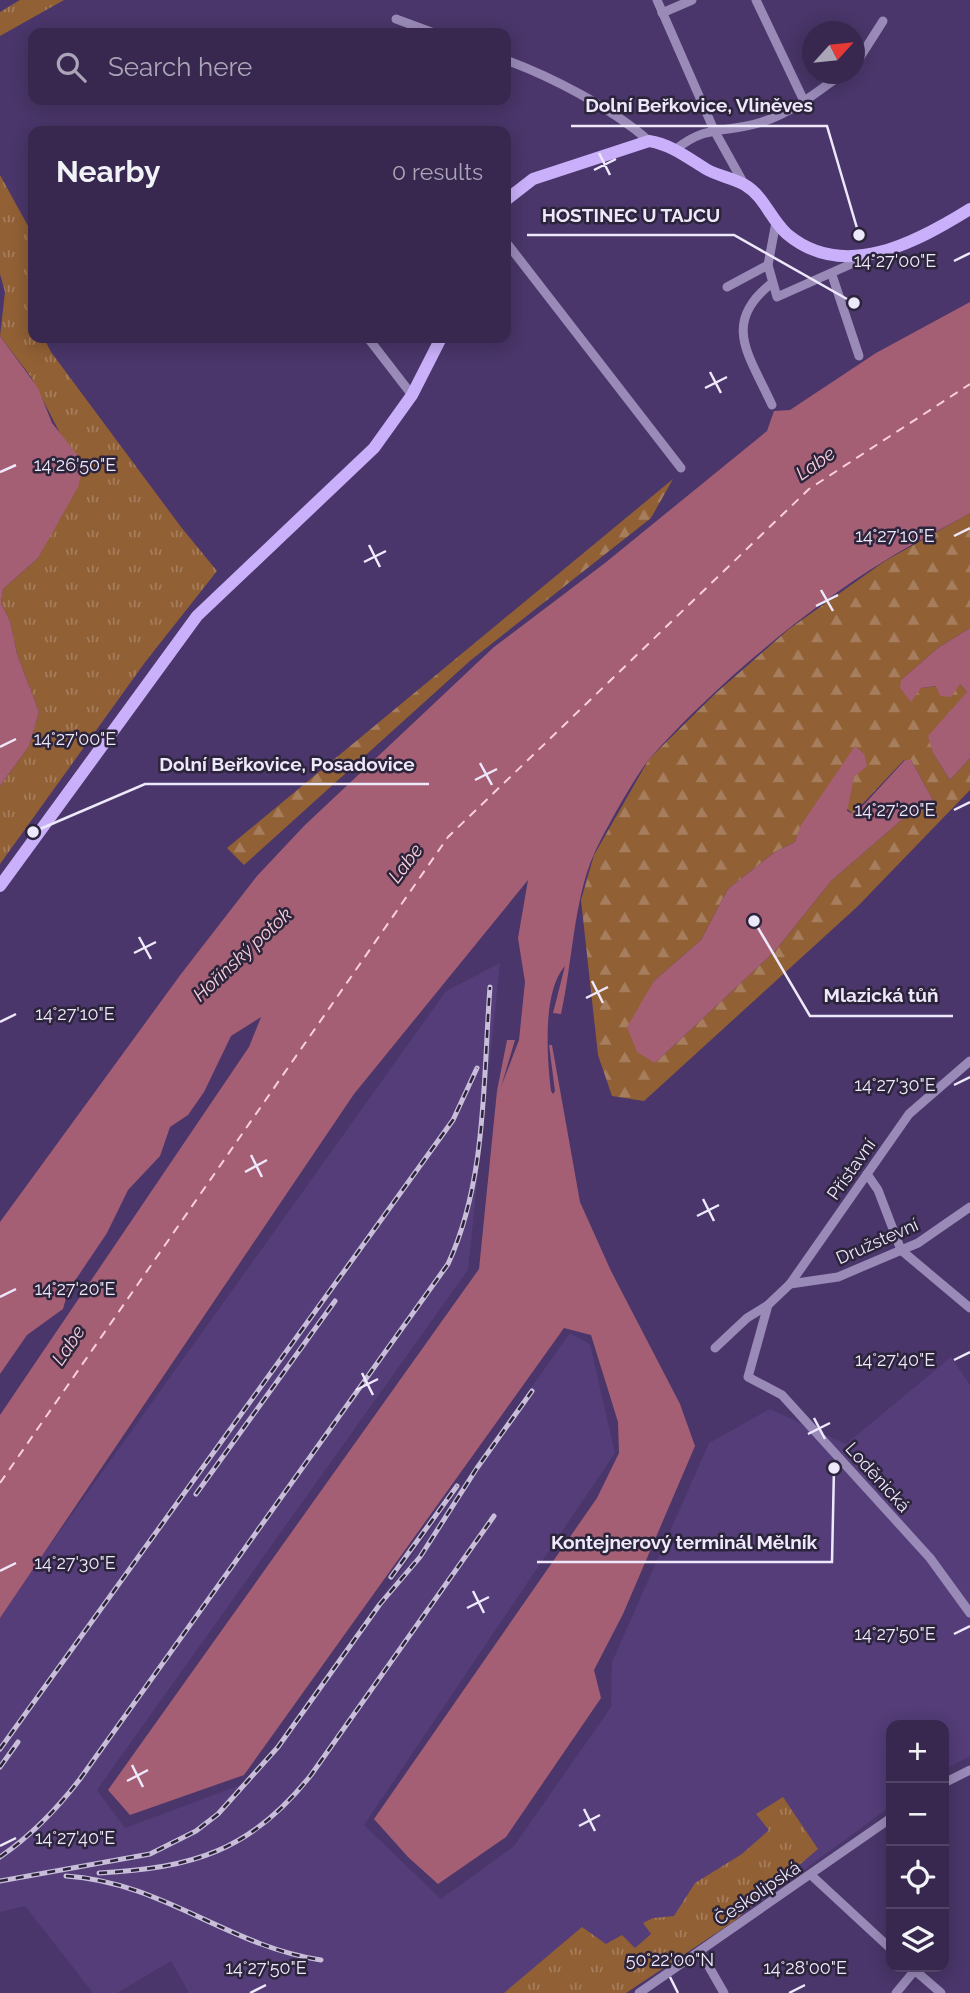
<!DOCTYPE html>
<meta charset="utf-8">
<style>
body{margin:0;font-family:Raleway,sans-serif;background:#43345a;color:#f1f3f6}
.controls{position:absolute;right:21px;bottom:21px;display:grid;overflow:hidden;border-radius:14px;box-shadow:0 4px 18px #0003}
.controls button{width:63px;height:63px;display:grid;place-items:center;padding:0;border:0;border-bottom:2px solid #524467;background:#382850;color:#f1f3f6;font:35px sans-serif}
.compass{position:absolute;left:802px;top:21px;width:63px;height:63px;border-radius:50%;background:#382850;box-shadow:0 4px 18px #0003;rotate:63deg}
.list{margin:0;padding:0;list-style:none}
h2{display:flex;justify-content:space-between;align-items:center;height:91px;margin:0;padding:0 28px;font-size:30px}
h2 small{font-size:23px;font-weight:400;color:#aba6b7}
.icon{flex:none;width:38px;height:38px;fill:none;stroke:currentColor;stroke-width:2;stroke-linecap:round;stroke-linejoin:round}
.map{position:relative;flex:none;width:970px;height:1993px;overflow:hidden}
.search{position:absolute;background:#382850;box-shadow:0 4px 18px #0003;left:28px;top:28px;width:483px;height:77px;display:flex;align-items:center;gap:18px;box-sizing:border-box;padding:0 24px;border-radius:14px;color:#aba6b7;font-size:26px}
.panel{position:absolute;background:#382850;box-shadow:0 4px 18px #0003;left:28px;top:126px;width:483px;height:217px;border-radius:14px}
.map>svg:first-child{display:block}
</style>
<div class="map">
<svg width="970" height="1993" viewBox="0 0 970 1993">
<defs>
<pattern id="grass-tufts" width="24" height="20" patternUnits="userSpaceOnUse" patternTransform="scale(1.75)"><rect width="24" height="20" fill="#916035"/><path d="M3 7l-1-3M5 7V3M7 7l1-3M15 17l-1-3M17 17v-4M19 17l1-3" fill="none" stroke="#a67e5d"/></pattern>
<pattern id="forest-firs" width="22" height="20" patternUnits="userSpaceOnUse" patternTransform="scale(1.75)"><rect width="22" height="20" fill="#916035"/><path d="M5 1l3.5 6h-7zM16 11l3.5 6h-7z" fill="#a67e5d"/></pattern>
</defs>
<rect width="100%" height="100%" fill="#4a366a"/>
<!-- built -->
<polygon fill="#543d78" points="500,963 468,1270 97,1790 125,1828 251,1781 570,1333 590,1344 615,1453 364,1825 441,1899 514,1846 611,1707 612,1662 709,1443 770,1409 846,1444 951,1357 970,1385 970,1756 944,1770 944,1725 891,1725 891,1806 733,1922 623,1993 189,1993 171,1961 117,1993 93,1993 25,1906 0,1912 0,1615 446,991"/>
<!-- grass -->
<g fill="url(#grass-tufts)">
<polygon points="20,0 64,0 0,36 0,12"/>
<polygon points="0,175 33,235 33,338 44,338 51,352 181,527 217,571 146,661 0,864 0,786 29,746 39,712 17,654 10,621 1,603 3,589 38,558 54,526 63,439 31,377 0,336 5,292 0,274"/>
<polygon points="783,1797 818,1849 733,1922 626,1993 504,1993 582,1927 606,1944 622,1935 635,1948 651,1934 643,1923 653,1918 674,1916 695,1883 742,1854 769,1830 756,1814"/>
</g>
<!-- forest -->
<g fill="url(#forest-firs)" fill-rule="evenodd">
<polygon points="673,479 651,518 471,660 244,865 227,848"/>
<path d="M970 513V628L938 648 901 680 921 688 937 686 940 696 960 684 967 692 933 753 950 780 970 758V790L858 906 644 1101 612 1096 598 1055 581 900 594 855 649 759 716 693 789 629 885 561ZM904 760H911L934 802 906 816 831 881 775 951 655 1063 650 990 654 981 701 940 728 889 775 852 795 842C808 806 824 797 854 776L845 807 853 814Z"/>
</g>
<!-- water -->
<g fill="#a55f75">
<path d="M970 302V513C942 529 913 543 886 560 807 608 712 688 651 757 636 774 604 832 594 854 574 898 572 966 561 1014L553 1013 565 966C542 992 547 1057 551 1091L553 1094 555 1091 549 1045H552L580 1202 611 1271 680 1404 695 1446 623 1614 594 1670 601 1698 506 1837 438 1884 408 1857 374 1819 597 1498 619 1453 618 1422 591 1335 564 1328 244 1775 130 1815 108 1790 479 1269 497 1091 507 1040H515L501 1087 519 1040 525 982 518 938 528 880 354 1094 0 1618V1415L249 1047 261 1017 231 1036 204 1092 188 1115 170 1127 160 1156 128 1190 107 1233 68 1291 63 1309 27 1335 0 1374V1222L181 974 257 876 304 826 494 647 605 563 767 431 774 411 790 410 876 353Z"/>
<polygon points="0,336 38,388 52,423 84,463 78,487 38,558 3,589 1,603 10,621 17,654 39,712 29,746 0,786"/>
<polygon points="970,628 970,758 950,780 933,753 928,736 967,692 960,684 951,697 940,696 936,686 921,688 911,702 900,688 901,680 938,648"/>
<polygon points="855,746 864,754 867,766 854,777 847,811 853,814 860,809 905,760 911,760 934,802 906,816 831,881 775,951 655,1063 637,1052 627,1027 654,981 701,940 728,889 775,852 795,842 801,825"/>
</g>
<g fill="none" stroke-linecap="round" stroke-linejoin="round">
<!-- ferry -->
<polyline stroke="#facfdb" stroke-width="2" stroke-dasharray="9 7" stroke-linecap="butt" points="0,1483 448,837 809,489 970,384"/>
<!-- street -->
<g stroke="#998ab8" stroke-width="9">
<polyline points="657,0 714,130 744,184"/>
<polyline points="756,0 804,101"/>
<polyline points="662,13 692,0"/>
<polyline points="396,19 434,33"/>
<path d="M506 60C552 77 612 108 649 141"/>
<polyline points="855,65 883,21"/>
<path d="M675 150C708 123 726 134 762 122 793 112 817 92 842 74"/>
<polyline points="506,242 681,468"/>
<polyline points="768,265 777,297 867,257"/>
<polyline points="832,275 859,356"/>
<path d="M772 283C720 323 750 356 772 405"/>
<polyline points="727,287 768,265 776,222"/>
<polyline points="368,338 412,395"/>
<polyline points="970,1061 909,1114 790,1284 768,1305 748,1377 782,1395 930,1558 970,1613"/>
<polyline points="867,1174 878,1190 901,1250 970,1308"/>
<polyline points="790,1284 838,1277 918,1243 970,1207"/>
<polyline points="715,1348 747,1318 768,1305"/>
<polyline points="944,1783 970,1770"/>
<polyline points="811,1875 891,1949"/>
<polyline points="700,1951 724,1993"/>
<polyline points="911,1967 941,1993"/>
<polyline points="639,1993 891,1818"/>
<polyline points="896,1993 915,1970"/>
</g>
<!-- secondary -->
<g stroke="#cab0fa" stroke-width="12">
<path d="M506 200 533 179 649 141C670 144 688 158 706 169 718 176 733 178 745 185 764 196 771 220 787 234 844 282 917 242 970 209"/>
<polyline points="0,886 197,616 374,448 412,395 441,338"/>
</g>
<!-- rail casing -->
<g stroke="#c8bed9" stroke-width="5">
<g id="rail">
<polyline points="196,1494 335,1301"/>
<polyline points="391,1577 457,1486"/>
<polyline points="0,1749 453,1120 477,1068"/>
<polyline points="0,1767 18,1742"/>
<path d="M0 1857C32 1835 57 1809 80 1779L448 1264C487 1180 483 1078 490 987"/>
<path d="M99 1873C193 1868 251 1851 311 1775L494 1516"/>
<path d="M66 1876C162 1882 228 1946 321 1960"/>
<polyline points="0,1881 150,1854 196,1831 218,1814 278,1747 380,1604 420,1557 477,1468 532,1391"/>
</g>
</g>
<!-- rail -->
<use href="#rail" stroke="#2c243b" stroke-width="2.5" stroke-dasharray="8" stroke-linecap="butt"/>
</g>
<!-- ticks -->
<path fill="none" stroke="#eee8fb" stroke-width="2.5" d="M599 153 610 175M594 170 616 159M954 261 970 253M710 372 721 393M705 388 727 377M0 472 16 465M954 536 970 528M369 545 380 567M364 562 386 551M821 590 833 611M816 606 838 595M0 747 16 739M480 763 492 785M475 780 497 769M954 810 970 802M139 937 151 959M134 953 156 942M592 981 603 1003M586 998 608 987M0 1022 16 1014M954 1085 970 1077M251 1155 262 1177M245 1172 267 1160M703 1199 714 1221M697 1216 719 1205M0 1297 16 1289M954 1360 970 1352M362 1373 373 1395M356 1390 378 1379M814 1418 825 1439M808 1434 830 1423M0 1571 16 1563M473 1591 484 1613M467 1608 489 1597M954 1634 970 1626M132 1765 143 1787M127 1781 148 1770M584 1809 595 1831M579 1826 600 1815M0 1846 16 1838M670 1977 678 1993M250 1993 266 1985M789 1993 805 1985"/>
<g text-anchor="middle" dominant-baseline="central" stroke-width="5" stroke-linejoin="round" paint-order="stroke">
<!-- street labels -->
<g font-size="18" fill="#eee8fb" stroke="#2c243b">
<text transform="translate(851 1169) rotate(-55)">Přístavní</text>
<text transform="translate(877 1241) rotate(-24)">Družstevní</text>
<text transform="translate(878 1477) rotate(48)">Loděnická</text>
<text transform="translate(757 1893) rotate(-34)">Českolipská</text>
</g>
<!-- water labels -->
<g font-size="19" font-style="italic" fill="#facfdb" stroke="#2c243b">
<text transform="translate(815 463) rotate(-35)">Labe</text>
<text transform="translate(405 863) rotate(-53)">Labe</text>
<text transform="translate(242 954) rotate(-43)">Hořínský potok</text>
<text transform="translate(68 1345) rotate(-56)">Labe</text>
</g>
</g>
<g font-size="18" text-anchor="middle" fill="#eee8fb" stroke="#2c243b" stroke-width="5" stroke-linejoin="round" paint-order="stroke">
<text x="895" y="267">14°27'00"E</text>
<text x="75" y="471">14°26'50"E</text>
<text x="895" y="542">14°27'10"E</text>
<text x="75" y="745">14°27'00"E</text>
<text x="895" y="816">14°27'20"E</text>
<text x="75" y="1020">14°27'10"E</text>
<text x="895" y="1091">14°27'30"E</text>
<text x="75" y="1295">14°27'20"E</text>
<text x="895" y="1366">14°27'40"E</text>
<text x="75" y="1569">14°27'30"E</text>
<text x="895" y="1640">14°27'50"E</text>
<text x="75" y="1844">14°27'40"E</text>
<text x="670" y="1966">50°22'00"N</text>
<text x="266" y="1974">14°27'50"E</text>
<text x="805" y="1974">14°28'00"E</text>
</g>
<!-- callouts -->
<path fill="none" stroke="#eee8fb" stroke-width="2.5" d="M859 235L827 126H571M854 303L734 235H527M33 832L145 784H429M754 921L810 1016H953M834 1468L832 1562H537"/>
<g fill="#eee8fb" stroke="#2c243b" stroke-width="2.5">
<circle cx="859" cy="235" r="7"/>
<circle cx="854" cy="303" r="7"/>
<circle cx="33" cy="832" r="7"/>
<circle cx="754" cy="921" r="7"/>
<circle cx="834" cy="1468" r="7"/>
</g>
<g font-size="19" text-anchor="middle" font-weight="bold" fill="#eee8fb" stroke="#2c243b" stroke-width="5" stroke-linejoin="round" paint-order="stroke">
<text x="699" y="112">Dolní Beřkovice, Vliněves</text>
<text x="631" y="222">HOSTINEC U TAJCU</text>
<text x="287" y="771">Dolní Beřkovice, Posadovice</text>
<text x="881" y="1002">Mlazická tůň</text>
<text x="684" y="1549">Kontejnerový terminál Mělník</text>
</g>
</svg>
<div class="controls">
<button>+</button>
<button>−</button>
<button><svg class="icon" aria-label="locate" viewBox="0 0 24 24"><circle cx="12" cy="12" r="6"/><path d="M12 2v4M12 18v4M2 12h4M18 12h4"/></svg></button>
<button><svg class="icon" aria-label="layers" viewBox="0 0 24 24"><path d="M12 4l9 5-9 5-9-5zM3 14l9 5 9-5"/></svg></button>
</div>
<svg class="compass" viewBox="-18 -18 36 36"><path d="M0-13l5 13h-10z" fill="#e53935"/><path d="M0 13l5-13h-10z" fill="#aba6b7"/></svg>
<div class="search"><svg class="icon" aria-label="search" viewBox="0 0 24 24"><circle cx="10" cy="10" r="6"/><path d="M15 15l6 6"/></svg>Search here</div>
<section class="panel">
<h2>Nearby<small>0 results</small></h2>
<ul class="list">
</ul>
</section>
</div>
